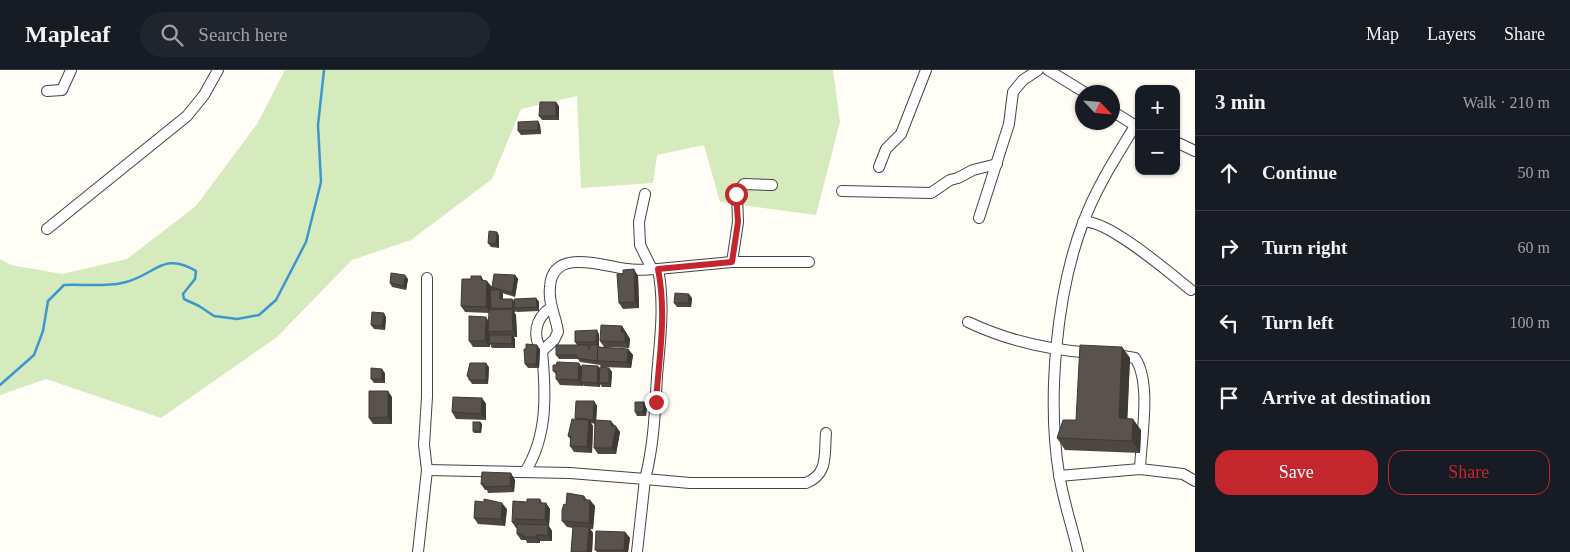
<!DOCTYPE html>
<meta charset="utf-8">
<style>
body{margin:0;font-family:"Times New Roman",serif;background:#20242c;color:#f1f3f6}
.controls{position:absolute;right:15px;top:15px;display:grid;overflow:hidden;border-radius:10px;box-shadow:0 1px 4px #0004}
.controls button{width:45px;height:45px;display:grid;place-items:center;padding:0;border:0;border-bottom:1px solid #363941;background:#171b24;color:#f1f3f6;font:25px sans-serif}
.compass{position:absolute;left:1075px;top:15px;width:45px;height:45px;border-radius:50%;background:#171b24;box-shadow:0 1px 4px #0004;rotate:116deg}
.stop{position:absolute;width:15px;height:15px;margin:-11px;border:4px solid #c4262e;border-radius:50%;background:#fff}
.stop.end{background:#c4262e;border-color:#fff;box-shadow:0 1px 5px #0008}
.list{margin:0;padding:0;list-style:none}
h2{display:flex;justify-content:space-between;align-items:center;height:65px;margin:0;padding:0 20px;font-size:21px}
h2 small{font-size:16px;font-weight:400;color:#9ea1a6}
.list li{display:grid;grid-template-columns:32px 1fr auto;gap:15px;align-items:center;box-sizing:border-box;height:75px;padding:0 20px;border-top:1px solid #363941}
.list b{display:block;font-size:19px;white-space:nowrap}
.list em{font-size:16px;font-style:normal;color:#9ea1a6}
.actions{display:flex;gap:10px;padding:15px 20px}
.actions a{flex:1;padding:11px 0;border:1px solid #c4262e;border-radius:15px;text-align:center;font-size:18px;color:#c4262e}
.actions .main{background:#c4262e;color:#fff}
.icon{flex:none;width:28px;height:28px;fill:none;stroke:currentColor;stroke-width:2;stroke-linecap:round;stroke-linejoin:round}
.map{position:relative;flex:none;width:1195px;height:482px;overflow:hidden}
header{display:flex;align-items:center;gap:30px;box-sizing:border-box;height:70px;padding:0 25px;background:#171b24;border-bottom:1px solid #363941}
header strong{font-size:24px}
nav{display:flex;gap:28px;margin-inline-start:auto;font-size:18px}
.search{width:350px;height:45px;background:#20242c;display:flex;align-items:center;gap:12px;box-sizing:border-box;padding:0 18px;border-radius:28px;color:#9ea1a6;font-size:19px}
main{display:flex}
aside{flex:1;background:#171b24}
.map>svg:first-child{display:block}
</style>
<header>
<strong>Mapleaf</strong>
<div class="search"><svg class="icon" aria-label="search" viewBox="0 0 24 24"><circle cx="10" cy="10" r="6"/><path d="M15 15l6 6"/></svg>Search here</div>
<nav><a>Map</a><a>Layers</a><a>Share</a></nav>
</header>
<main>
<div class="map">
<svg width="1195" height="482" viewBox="0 0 1195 482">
<rect width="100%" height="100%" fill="#fffdf5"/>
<!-- green -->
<polygon fill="#d5ebbd" points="285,0 833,0 840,52 816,145 720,132 704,75 657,85 653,113 581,118 577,26 521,39 492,109 411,170 352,190 277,267 161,348 46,309 0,325 0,189 11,195 62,204 127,189 196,136 257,54"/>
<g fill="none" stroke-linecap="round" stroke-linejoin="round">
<!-- stream -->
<path stroke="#3f96cf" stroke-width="2.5" d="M0 315 34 285 43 261 48 231 64 215C82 214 104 217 122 213 154 207 162 180 196 201L195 209 183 224 184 229 199 236 214 246 237 249 259 245 276 230 306 172 321 112 318 55 324 0"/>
<!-- street casing -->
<g stroke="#444" stroke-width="12">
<g id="street">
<polyline points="1048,0 1084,22"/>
<polyline points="47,21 62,20 71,0"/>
<polyline points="1112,41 1139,58"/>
<polyline points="1176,72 1195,81"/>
<polyline points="879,97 886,79 901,64 926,0"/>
<polyline points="842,121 931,123 950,110 958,108 973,100 997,94"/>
<polyline points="645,124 639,152 640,175 652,199"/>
<polyline points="979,148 1009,54 1013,22 1023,10 1038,0"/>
<path d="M1083 152C1106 148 1171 204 1191 220"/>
<polyline points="47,159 187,46 204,25 218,0"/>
<polyline points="732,192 738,152 737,124 744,114 772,115"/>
<polyline points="658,199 732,192 809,192"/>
<path d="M968 252C1008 271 1049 280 1092 283"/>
<path d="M542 281C532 266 535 249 550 238"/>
<path d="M1117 285 1135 288C1152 313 1141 368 1140 399"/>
<polyline points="427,400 570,403 645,409 637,482"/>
<path d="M525 402C548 366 546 323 542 281L554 270 558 262C556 246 548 234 550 217 552 177 603 196 627 199 637 201 648 199 658 199 665 235 660 269 657 306 655 340 654 375 645 409L690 413H806C829 404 824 384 826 363"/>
<polyline points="1059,406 1140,399 1183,404 1195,411"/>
<polyline points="418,482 427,400 424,375 427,327 427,208"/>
<path d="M1078 482C1072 456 1063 430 1059 404 1047 329 1056 224 1083 153 1096 118 1116 87 1135 56"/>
</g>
</g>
<!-- street -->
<use href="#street" stroke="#fff" stroke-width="10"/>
</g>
<!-- wall -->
<g fill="#4d4742">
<polygon points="559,36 559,50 542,50 539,46"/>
<polygon points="538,51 540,55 541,64 521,65 518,61"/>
<polygon points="497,162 499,166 499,178 491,177 488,173"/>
<polygon points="515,205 518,209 515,227 502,223 503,229 512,229 514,231 536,228 539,232 539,241 517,242 515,240 516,242 514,242 516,245 517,267 514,267 515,269 515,278 492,278 490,274 490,277 473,277 469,271 489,251 489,243 465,242 461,236 471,209 481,206 484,211 492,217"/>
<polygon points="638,206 639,238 623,239 619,233"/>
<polygon points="408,209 406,220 392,217 390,213"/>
<polygon points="692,228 691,237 677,237 674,233"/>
<polygon points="386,247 385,260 374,259 371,255"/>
<polygon points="622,256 630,269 629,278 604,277 600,271"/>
<polygon points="599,264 599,276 600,277 628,279 633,285 631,298 601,297 600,295 580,292 578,289 559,289 556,285 577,275 575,272"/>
<polygon points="1122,277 1130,288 1127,348 1141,360 1140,383 1065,380 1057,368 1076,350"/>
<polygon points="540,279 539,298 528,298 525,294"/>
<polygon points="582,296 598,296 600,299 609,298 612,302 611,317 602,317 600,314 600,317 584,316 583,315 583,316 560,315 556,309 556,304 553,301"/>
<polygon points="489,297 488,314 472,314 467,306"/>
<polygon points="385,303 385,313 374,313 371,309"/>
<polygon points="392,327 392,354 373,354 369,348"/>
<polygon points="482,328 486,334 486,350 456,349 452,342"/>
<polygon points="594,331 597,336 596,350 616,356 620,362 616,384 598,384 594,378 595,354 591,353 593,356 592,383 574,382 570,376 571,370 568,366 576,350 575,348"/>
<polygon points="647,336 646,346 637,346 635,342"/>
<polygon points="480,352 482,354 481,363 474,363 473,361"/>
<polygon points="515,410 514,422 488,423 487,420 485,420 481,414"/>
<polygon points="584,426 587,430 595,436 593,459 590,459 593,463 592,482 571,482 573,458 567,457 562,451 566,435"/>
<polygon points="540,429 542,433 546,433 550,439 549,456 552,461 552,471 540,471 540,473 527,473 526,470 521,470 517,464 517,458 516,458 512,452 527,432"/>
<polygon points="507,439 505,456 478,454 474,448"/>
<polygon points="625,462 630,468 628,482 597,482 595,480"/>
</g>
<!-- shaded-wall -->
<g fill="#3f3936">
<polygon points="556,32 559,36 559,50 556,46"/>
<polygon points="538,51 540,55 541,64 538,60"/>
<polygon points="497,162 499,166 499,178 496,174"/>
<polygon points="634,199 638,206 639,238 635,232"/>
<polygon points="405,205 408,209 406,220 404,216"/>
<polygon points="515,205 518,209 515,227 512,223"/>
<polygon points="487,211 492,217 491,243 486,237"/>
<polygon points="500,220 503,224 503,233 500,229"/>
<polygon points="689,224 692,228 691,237 688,233"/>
<polygon points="536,228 539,232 539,241 537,237"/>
<polygon points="512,229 515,233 514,238 516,242 513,238"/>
<polygon points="512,239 516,245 517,267 513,261"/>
<polygon points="384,243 386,247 385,260 382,256"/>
<polygon points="486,247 490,253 488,262 490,264 490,277 485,271"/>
<polygon points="622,256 630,269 629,278 625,272 621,262"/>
<polygon points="597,260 599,264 599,276 596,272"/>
<polygon points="512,265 515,269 515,278 512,274"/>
<polygon points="537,275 540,279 539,298 536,294"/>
<polygon points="1122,277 1130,288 1127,359 1119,348"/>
<polygon points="628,279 633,285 631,298 627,292"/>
<polygon points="486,293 489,297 488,314 486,310"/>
<polygon points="579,293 583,299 581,312 583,316 578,310"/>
<polygon points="598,296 601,300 600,317 597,313"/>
<polygon points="609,298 612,302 611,317 609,313"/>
<polygon points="382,299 385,303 385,313 382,309"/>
<polygon points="388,321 392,327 392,354 388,347"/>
<polygon points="482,328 486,334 486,350 481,344"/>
<polygon points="594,331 597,336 596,354 593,350"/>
<polygon points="644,332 647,336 646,346 643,342"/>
<polygon points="1133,349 1141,360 1140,383 1132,371"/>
<polygon points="589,350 593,356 592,383 587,377"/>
<polygon points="611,351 620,362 616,384 612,378"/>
<polygon points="480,352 482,354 481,363 480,361"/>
<polygon points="511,403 515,410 514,422 510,416"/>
<polygon points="590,430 595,436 593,459 589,453"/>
<polygon points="502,433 507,439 505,456 501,449"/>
<polygon points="546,433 550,439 549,456 545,450"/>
<polygon points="548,455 552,461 552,471 548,465"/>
<polygon points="589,457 593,463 592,482 587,482"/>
<polygon points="625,462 630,468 628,482 625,482 624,480"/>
<polygon points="536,465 540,471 540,473 536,467"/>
</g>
<!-- building -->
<g fill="#5a524d" stroke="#3f3936">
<polygon points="540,32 556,32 556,46 539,46"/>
<polygon points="538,51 538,60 518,61 518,52"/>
<polygon points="489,161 497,162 496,174 488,173"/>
<polygon points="634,199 635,232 619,233 617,204 623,204 623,200"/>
<polygon points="391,203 405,205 404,216 390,213"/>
<polygon points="494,204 515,205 512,223 492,217"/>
<polygon points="471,206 481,206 481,210 487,211 486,237 461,236 462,209 471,209"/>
<polygon points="490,220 500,220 500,229 512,229 513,238 491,238"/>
<polygon points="675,223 689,224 688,233 674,233"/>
<polygon points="536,228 537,237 514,238 514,229"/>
<polygon points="512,239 513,261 488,262 489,240"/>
<polygon points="372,242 384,243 382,256 371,255"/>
<polygon points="469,246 486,247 485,271 469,271"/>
<polygon points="601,255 622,256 621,262 625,262 625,272 600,271"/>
<polygon points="597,260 596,272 575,272 575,261"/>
<polygon points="490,265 512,265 512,274 489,273"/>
<polygon points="526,274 537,275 536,294 525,294 524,279 526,279"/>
<polygon points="556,275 588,275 589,280 589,275 598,275 597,291 577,288 577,285 556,285"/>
<polygon points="1080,275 1122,277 1119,348 1133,349 1132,371 1057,368 1063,350 1076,350"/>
<polygon points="598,277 628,279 627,292 597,291"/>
<polygon points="557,292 579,293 578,310 556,309 556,301 553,301 553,295 556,295"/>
<polygon points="470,293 486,293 486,310 469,310 469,306 467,306"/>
<polygon points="582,295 598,296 597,313 581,312"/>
<polygon points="600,297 609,298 609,313 599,313"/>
<polygon points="371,298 382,299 382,309 371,309"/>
<polygon points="369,321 388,321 388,347 369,348"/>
<polygon points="453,327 482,328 481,344 452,342"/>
<polygon points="576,331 594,331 593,350 575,348"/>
<polygon points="635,332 644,332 643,342 635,342"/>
<polygon points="572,349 589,350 587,377 570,376 571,366 568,366"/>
<polygon points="595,350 611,351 611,356 616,356 612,378 594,378"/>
<rect x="473" y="352" width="7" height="9"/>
<polygon points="482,402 511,403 510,416 484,417 484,414 481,414"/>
<polygon points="567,423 584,426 584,430 590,430 589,453 562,451 562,440 564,434 566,435"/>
<polygon points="484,429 502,433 501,449 474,448 475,431 484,432"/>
<polygon points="527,429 540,429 540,433 546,433 545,450 515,449 515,452 512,452 513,431 527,432"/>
<polygon points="517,454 548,455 548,465 536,465 536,467 523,467 523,464 517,464"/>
<polygon points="573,456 589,457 587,482 571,482"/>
<polygon points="596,461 625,462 624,480 595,480"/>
</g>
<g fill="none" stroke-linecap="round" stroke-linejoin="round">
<!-- route -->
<path stroke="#c4262e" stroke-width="6" d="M656 332C659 287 667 244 658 199L732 192 738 152 736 124"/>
</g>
</svg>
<div class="controls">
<button>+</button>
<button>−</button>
</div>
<svg class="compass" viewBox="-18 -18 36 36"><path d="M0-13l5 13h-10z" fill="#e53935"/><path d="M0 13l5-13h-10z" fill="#9ea1a6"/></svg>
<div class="stop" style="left:736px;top:124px"></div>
<div class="stop end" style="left:656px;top:332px"></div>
</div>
<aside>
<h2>3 min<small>Walk · 210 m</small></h2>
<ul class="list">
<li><svg class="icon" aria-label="ahead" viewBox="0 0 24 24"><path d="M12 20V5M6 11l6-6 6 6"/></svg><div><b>Continue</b></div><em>50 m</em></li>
<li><svg class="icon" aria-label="right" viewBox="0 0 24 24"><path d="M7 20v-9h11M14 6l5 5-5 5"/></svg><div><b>Turn right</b></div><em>60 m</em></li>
<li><svg class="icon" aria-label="left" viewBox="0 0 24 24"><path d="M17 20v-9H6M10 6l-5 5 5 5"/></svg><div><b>Turn left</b></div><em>100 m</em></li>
<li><svg class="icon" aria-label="arrive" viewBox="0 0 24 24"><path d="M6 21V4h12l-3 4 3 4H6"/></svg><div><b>Arrive at destination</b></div></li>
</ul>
<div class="actions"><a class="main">Save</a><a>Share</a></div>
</aside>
</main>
